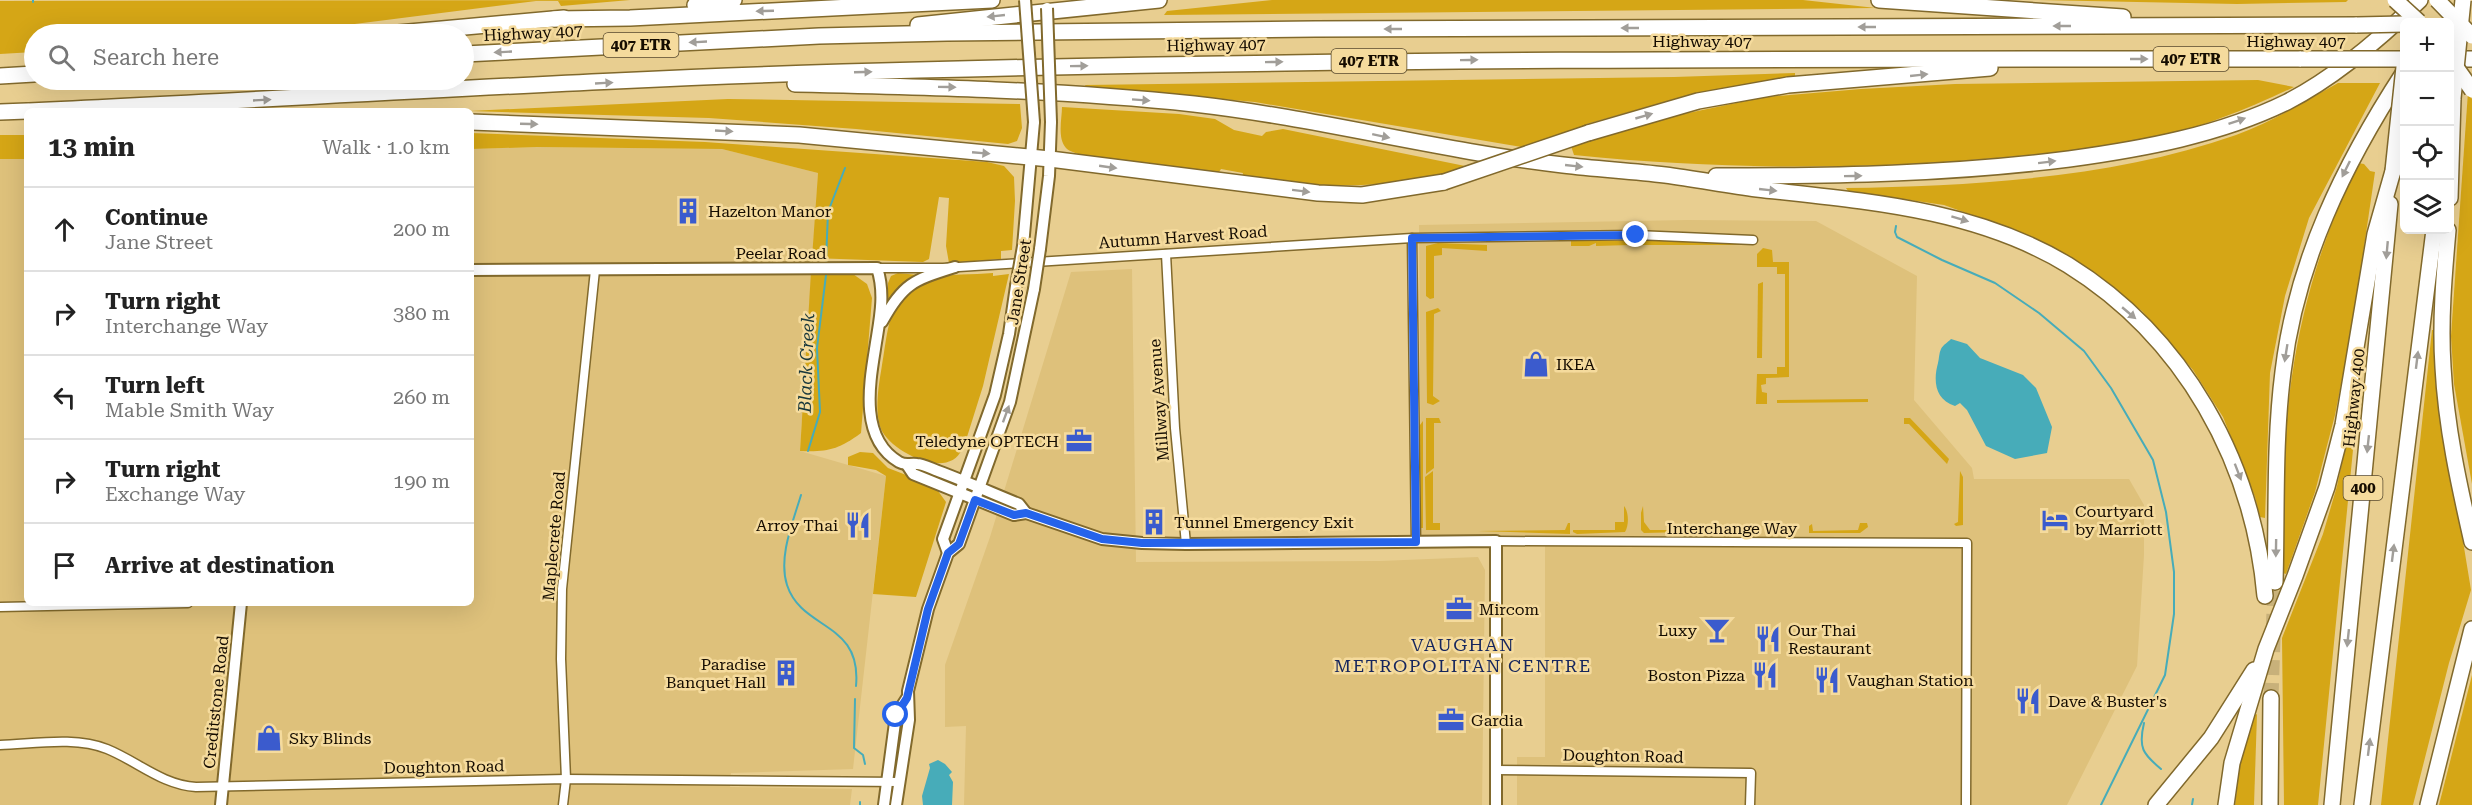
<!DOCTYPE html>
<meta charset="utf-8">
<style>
body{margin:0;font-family:"Roboto Serif",serif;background:#f6f6f6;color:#222}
.controls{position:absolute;right:18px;top:18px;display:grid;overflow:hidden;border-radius:9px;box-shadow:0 6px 24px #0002}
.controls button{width:54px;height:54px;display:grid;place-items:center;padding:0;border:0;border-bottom:2px solid #e0e0e0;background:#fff;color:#222;font:30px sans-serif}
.stop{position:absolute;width:18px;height:18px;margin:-14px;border:4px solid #2563eb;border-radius:50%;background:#fff}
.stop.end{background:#2563eb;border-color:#fff;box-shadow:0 2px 6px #0008}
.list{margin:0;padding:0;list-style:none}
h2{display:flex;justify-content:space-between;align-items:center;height:78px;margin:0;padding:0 24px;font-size:26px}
h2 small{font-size:20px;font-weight:400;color:#767676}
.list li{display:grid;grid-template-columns:39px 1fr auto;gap:18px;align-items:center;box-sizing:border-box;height:84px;padding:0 24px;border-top:2px solid #e0e0e0}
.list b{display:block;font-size:22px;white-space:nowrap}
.list p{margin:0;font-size:20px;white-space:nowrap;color:#767676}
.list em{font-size:20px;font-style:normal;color:#767676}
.icon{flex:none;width:33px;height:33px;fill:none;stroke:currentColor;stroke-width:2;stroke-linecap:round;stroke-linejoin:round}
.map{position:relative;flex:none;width:2472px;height:805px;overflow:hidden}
.search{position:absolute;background:#fff;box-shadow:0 6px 24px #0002;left:24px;top:24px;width:450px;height:66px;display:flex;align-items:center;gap:15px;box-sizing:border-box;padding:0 21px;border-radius:33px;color:#767676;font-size:22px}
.panel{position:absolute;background:#fff;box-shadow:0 6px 24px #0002;left:24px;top:108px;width:450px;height:498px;border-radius:9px}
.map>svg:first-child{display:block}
</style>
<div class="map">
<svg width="2472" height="805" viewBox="0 0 2472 805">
<rect width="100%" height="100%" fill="#e8ce90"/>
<!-- built -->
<g fill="#dec17b">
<polygon points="537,147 722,149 818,173 800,451 886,476 853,769 731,773 730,787 852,789 850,805 0,805 0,159 27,158 27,603 471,603 471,149"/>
<polygon points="1688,220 1816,221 1917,276 1914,400 1972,468 1974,479 2129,479 2144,505 2144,555 2137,666 2067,805 1517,805 1517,757 1545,757 1545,536 1421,537 1419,225"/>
<polygon points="1132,269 1136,562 1380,561 1478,557 1485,570 1482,805 964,805 966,726 945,727 945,665 990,537 1071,272"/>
</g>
<!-- green -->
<g fill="#d5a616">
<polygon points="630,0 561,6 558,1 536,1 276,34 34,34 34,52 0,54 0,1"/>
<polygon points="1272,0 1803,0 1876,8 1164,15 1167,11"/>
<polygon points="2038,0 2348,0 2346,2 2237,4"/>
<polygon points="1795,73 1795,82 1732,89 1664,102 1587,124 1584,129 1527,148 1255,102 1086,87 1085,85 1674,77"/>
<path d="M2258 80 2294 87C2252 107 2199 129 2153 138 2090 150 2024 156 1959 161 1830 170 1703 168 1574 155L1571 146 1669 117 1765 97 1861 89 1955 84Z"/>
<path d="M2338 83H2380L2309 218 2285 296 2270 373 2265 518 2260 517 2255 497 2223 417 2193 370 2142 311 2088 269 2025 234 1944 205 1848 191 1846 188C1974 186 2114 178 2236 135 2272 122 2305 101 2338 83Z"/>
<polygon points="2468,92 2472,99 2472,484 2454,384 2451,336"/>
<polygon points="728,99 1020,104 1022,128 1017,141 1008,144 856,129 709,118 469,111"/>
<path d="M1062 107 1179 114 1215 119 1234 130 1262 136 1266 132 1283 129 1470 167C1396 190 1318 189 1242 178L1243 173 1221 169 1217 175C1194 172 1077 161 1066 148 1057 138 1062 118 1062 107Z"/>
<polygon points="471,133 705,142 987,162 1004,166 1014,177 1015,201 1012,250 1001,251 1001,259 949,263 946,246 949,198 939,197 929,259 923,262 812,258 818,173 722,149 537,147 471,149"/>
<rect x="0" y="135" width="27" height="24"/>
<path d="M2358 163 2364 164 2370 171 2375 172 2352 329 2335 415 2315 492 2286 574 2283 573C2285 508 2282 441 2292 376 2303 301 2325 231 2358 163Z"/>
<polygon points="1571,240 1628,241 1630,245 1596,246 1596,243 1589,246 1571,246"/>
<polygon points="1644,241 1729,241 1742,245 1641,245"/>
<polygon points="1438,243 1487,245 1487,251 1442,248 1442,255 1434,256 1434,298 1430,299 1426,296 1426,246"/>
<polygon points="1763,248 1772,250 1773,262 1789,262 1789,377 1766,378 1766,384 1761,385 1762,392 1767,393 1767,404 1756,404 1757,374 1777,374 1777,367 1785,367 1785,274 1777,274 1777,267 1757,267 1757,254"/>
<path d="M811 272 853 274 867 284 872 298 861 433C838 450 827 452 800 451Z"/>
<polygon points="898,273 918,275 888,301 888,283 891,276"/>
<path d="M993 273V276L1009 274 983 386 967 437 965 436 960 447 962 449C949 481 891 452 881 429 874 410 879 384 882 365 886 344 887 318 899 300 902 296 906 294 910 291 916 287 922 282 929 279 949 273 973 275 993 273Z"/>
<polygon points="1763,282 1762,358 1757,358 1758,284"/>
<polygon points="1438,308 1441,311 1434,314 1433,396 1440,401 1433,405 1427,403 1426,312"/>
<polygon points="2432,330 2435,330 2435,378 2442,436 2460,523 2471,590 2449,663 2413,805 2381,805"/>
<polygon points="2359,389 2318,805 2284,805 2282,638 2323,534 2337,486 2358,390"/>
<polygon points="1868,399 1868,402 1777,403 1777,400"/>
<polygon points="1426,418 1439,418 1441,423 1434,423 1434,468 1426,474"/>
<polygon points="1904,418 1910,418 1949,459 1947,464 1909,424 1904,424"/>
<polygon points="1423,421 1423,528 1421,528 1420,425"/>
<polygon points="860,452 873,453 888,468 940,488 938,491 946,502 916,597 873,594 886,476 876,470 848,465 848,457"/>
<polygon points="1433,471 1433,523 1440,523 1440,530 1426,530 1425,477"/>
<polygon points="1960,471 1963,477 1963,525 1956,526 1954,524 1958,522"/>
<path d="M1624 506C1629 512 1629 526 1625 532L1577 534 1573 532V530H1615V522H1624Z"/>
<polygon points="1643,506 1644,522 1650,530 1684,530 1684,532 1644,533 1641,530 1641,513"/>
<polygon points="1568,523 1570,523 1570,534 1478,531 1565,530"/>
<polygon points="1860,523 1867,523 1868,527 1860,533 1809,533 1809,526 1812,524 1813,531 1858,530"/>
<polygon points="2472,675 2472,805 2439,805"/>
<polygon points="2257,714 2254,805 2235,805 2240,762 2255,715"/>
</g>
<!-- water -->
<g fill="#47acb9">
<path d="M1951 339 1967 344 1980 358 2023 375 2036 388 2052 427 2047 453 2015 459 1986 446 1967 410 1960 403 1955 406C1935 400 1933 381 1938 363 1939 359 1939 353 1941 349 1943 345 1948 342 1951 339Z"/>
<polygon points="938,760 945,764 952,772 949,775 953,782 952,805 923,805 922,796 930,768 929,764"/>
</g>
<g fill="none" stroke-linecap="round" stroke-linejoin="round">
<!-- stream -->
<g stroke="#47acb9" stroke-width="2">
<polyline points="33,0 33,2"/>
<polyline points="1896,226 1895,232 1897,237 1942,260 1995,283 2039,313 2084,351 2111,388 2153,460 2166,512 2174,572 2174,614 2165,675 2101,805"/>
<polyline points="826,261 828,212 845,168"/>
<polyline points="808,451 820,412 817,348 826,275"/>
<path d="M801 495C793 522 778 557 787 585 802 631 862 621 856 686"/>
<polyline points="855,699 854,748 863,755 865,764"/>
<path d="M2144 723C2138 748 2143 754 2161 769"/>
<polyline points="860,805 860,802"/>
<polyline points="2192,805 2193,799"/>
</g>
<!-- motorway-tunnel -->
<polyline stroke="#c8b17a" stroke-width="15" stroke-dasharray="15 8" stroke-linecap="butt" points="2271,698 2275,582"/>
<!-- minor casing -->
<g stroke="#81692c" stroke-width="11">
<g id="minor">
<polyline points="1412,238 1416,542"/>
<polyline points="1166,254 1175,428 1186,544"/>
<polyline points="877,268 943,268 1412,238 1636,235 1753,240"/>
<polyline points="1496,541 1967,543 1966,805"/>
<polyline points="0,607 188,603"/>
<path d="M0 745C33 744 75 736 107 749 137 761 162 785 196 787L566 779 899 782"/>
<polyline points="1495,770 1751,773 1750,805"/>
<polyline points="563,805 566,779 561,659 562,589 595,270"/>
</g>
</g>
<!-- tertiary casing -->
<g stroke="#81692c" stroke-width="14">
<g id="tertiary">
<path d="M471 270 877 268C886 295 879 322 875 349 869 386 860 439 899 462 906 466 909 463 917 464 923 464 932 469 938 471 965 481 992 493 1019 504L1026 513"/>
<path d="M882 322C903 283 914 280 955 267"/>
<polyline points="907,465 913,474 1014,515 1026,513 1102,539 1142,543 1186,544 1496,541 1496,805"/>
<polyline points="221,805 241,603"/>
</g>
</g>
<!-- secondary casing -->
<g stroke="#81692c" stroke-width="14">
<g id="secondary">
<polyline points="1023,246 1034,122"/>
<polyline points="1040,249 1049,176 1051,122"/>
<polyline points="948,553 943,539 995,395 1009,334 1016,286"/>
<polyline points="884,805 896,715 907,698"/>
<polyline points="896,805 909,720 908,691 928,609 948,553 959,544 1010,402 1034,289"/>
</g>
</g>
<!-- motorway casing -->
<g stroke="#81692c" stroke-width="18">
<g id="motorway">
<polyline points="1879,0 2123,17"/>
<polyline points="695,5 734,0"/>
<polyline points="554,19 630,18 992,0"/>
<polyline points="918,25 1159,0"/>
<polyline points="387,34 564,18"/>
<polyline points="464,54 819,36 947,33 1315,29 2357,25"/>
<polyline points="2450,59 2472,59"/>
<polyline points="0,76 34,74"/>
<path d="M795 84C928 87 1062 90 1194 104 1318 118 1439 151 1563 165 1597 169 1631 171 1665 175 1696 179 1726 185 1757 189 1863 201 1974 208 2068 265 2184 337 2253 461 2265 596"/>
<path d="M29 111C326 97 622 77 919 70 1380 58 1840 59 2301 59"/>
<polyline points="0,112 27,111"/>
<polyline points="471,122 799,135 1050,159 1318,193 1362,195 1444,182"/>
<polyline points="1588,133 1698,101 1788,85 1990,68"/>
<path d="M1716 176C1835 176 1951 174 2069 159 2142 149 2220 135 2287 102 2336 77 2381 38 2420 0"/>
<polyline points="2450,198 2453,98"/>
<path d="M2448 230C2444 275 2440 321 2443 367 2446 426 2459 485 2472 542"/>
<path d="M2275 582C2277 512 2274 442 2283 372 2296 262 2344 164 2404 72"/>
<polyline points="2156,805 2211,738 2254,670"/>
<polyline points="2226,805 2232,763 2266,649 2295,576 2327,487 2343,425 2375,234 2393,171"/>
<polyline points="2270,805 2271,698"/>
<polyline points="2332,805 2390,204"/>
<polyline points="2362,805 2434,230"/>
<polyline points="2428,805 2472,629"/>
</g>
</g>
<!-- minor -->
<use href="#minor" stroke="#fff" stroke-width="8"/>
<!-- tertiary -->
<use href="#tertiary" stroke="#fff" stroke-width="10"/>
<!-- secondary -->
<use href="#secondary" stroke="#fff" stroke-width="10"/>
<!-- motorway -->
<use href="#motorway" stroke="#fff" stroke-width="15"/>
<!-- secondary-bridge casing -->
<g stroke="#81692c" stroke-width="14" stroke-linecap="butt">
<g id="secondary-bridge">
<polyline points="1025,0 1034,122"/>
<polyline points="1047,8 1051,122"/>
<polyline points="1016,286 1023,246"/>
<polyline points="1034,289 1040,249"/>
</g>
</g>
<!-- motorway-bridge casing -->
<g stroke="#81692c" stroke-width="18" stroke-linecap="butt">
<g id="motorway-bridge">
<polyline points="2395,0 2419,22"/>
<polyline points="2437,0 2472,36"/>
<polyline points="2357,25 2404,24"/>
<polyline points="2301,59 2404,59"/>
<polyline points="2453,63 2472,90"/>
<polyline points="2453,98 2463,0"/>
<polyline points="2393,171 2404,67"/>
<polyline points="1444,182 1588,133"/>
</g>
</g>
<!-- secondary-bridge -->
<use href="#secondary-bridge" stroke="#fff" stroke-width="10"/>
<!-- motorway-bridge -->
<use href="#motorway-bridge" stroke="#fff" stroke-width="15"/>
</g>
<!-- one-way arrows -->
<defs><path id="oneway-solid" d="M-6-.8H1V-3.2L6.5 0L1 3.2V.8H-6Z" transform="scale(1.5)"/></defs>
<g fill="#a19e99">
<use href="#oneway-solid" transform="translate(765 11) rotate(178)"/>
<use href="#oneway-solid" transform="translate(996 16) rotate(174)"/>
<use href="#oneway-solid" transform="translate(2062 26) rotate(180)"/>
<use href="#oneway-solid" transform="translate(1867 27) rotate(180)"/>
<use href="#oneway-solid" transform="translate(1630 28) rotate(180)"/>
<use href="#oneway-solid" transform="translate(1393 29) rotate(180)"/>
<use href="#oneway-solid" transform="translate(698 42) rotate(177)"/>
<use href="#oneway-solid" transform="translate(503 52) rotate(177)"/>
<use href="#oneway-solid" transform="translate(2139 59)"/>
<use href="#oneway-solid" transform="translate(1469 60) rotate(-1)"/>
<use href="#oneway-solid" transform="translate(1274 62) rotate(-1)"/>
<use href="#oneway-solid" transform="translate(1079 66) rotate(-1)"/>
<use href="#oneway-solid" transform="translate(863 72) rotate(-2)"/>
<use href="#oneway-solid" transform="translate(1919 75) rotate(-6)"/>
<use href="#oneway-solid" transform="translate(604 83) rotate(-3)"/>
<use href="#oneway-solid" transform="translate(947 87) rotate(1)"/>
<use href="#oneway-solid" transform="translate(262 100) rotate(-3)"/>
<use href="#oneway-solid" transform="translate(1141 100) rotate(4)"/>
<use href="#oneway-solid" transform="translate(1644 116) rotate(-16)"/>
<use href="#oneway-solid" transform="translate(2237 121) rotate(-19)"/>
<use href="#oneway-solid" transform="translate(529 124) rotate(2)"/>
<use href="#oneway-solid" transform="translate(724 131) rotate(3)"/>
<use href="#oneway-solid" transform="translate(1381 136) rotate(12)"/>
<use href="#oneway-solid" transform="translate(981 153) rotate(5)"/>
<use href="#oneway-solid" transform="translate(2047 162) rotate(-7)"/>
<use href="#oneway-solid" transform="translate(1574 166) rotate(6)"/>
<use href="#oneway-solid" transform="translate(1108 167) rotate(8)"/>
<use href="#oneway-solid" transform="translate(2346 169) rotate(116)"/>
<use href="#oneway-solid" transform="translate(1853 176) rotate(-1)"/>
<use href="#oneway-solid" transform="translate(1768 190) rotate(6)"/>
<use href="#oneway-solid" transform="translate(1301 191) rotate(7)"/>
<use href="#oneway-solid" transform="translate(1960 219) rotate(17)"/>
<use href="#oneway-solid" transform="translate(2387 250) rotate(95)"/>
<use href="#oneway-solid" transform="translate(2129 313) rotate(40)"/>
<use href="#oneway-solid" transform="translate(2286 353) rotate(99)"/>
<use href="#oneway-solid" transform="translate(2417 360) rotate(-83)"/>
<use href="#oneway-solid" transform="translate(1006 414) rotate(-70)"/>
<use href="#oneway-solid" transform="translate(2368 444) rotate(96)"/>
<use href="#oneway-solid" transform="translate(2238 472) rotate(69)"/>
<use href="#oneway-solid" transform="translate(2276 548) rotate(91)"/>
<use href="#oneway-solid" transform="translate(2393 553) rotate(-83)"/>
<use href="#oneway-solid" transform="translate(2348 638) rotate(96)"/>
<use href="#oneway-solid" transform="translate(2369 747) rotate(-83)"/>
</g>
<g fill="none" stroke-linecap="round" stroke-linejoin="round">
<!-- route -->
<polyline stroke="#2563eb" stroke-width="8" points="896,715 907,698 928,609 948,553 959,544 975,500 1014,515 1026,513 1102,539 1142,543 1416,542 1412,238 1636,235"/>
</g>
<!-- icons -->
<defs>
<g id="building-bare" transform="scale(2.07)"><path d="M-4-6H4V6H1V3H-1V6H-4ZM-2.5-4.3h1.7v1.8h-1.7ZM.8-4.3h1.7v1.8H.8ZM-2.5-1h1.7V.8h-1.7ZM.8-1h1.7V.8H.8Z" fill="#3b5bcd" stroke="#f5db9d" stroke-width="2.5" paint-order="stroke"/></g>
<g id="shop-bare" transform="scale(2.07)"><path d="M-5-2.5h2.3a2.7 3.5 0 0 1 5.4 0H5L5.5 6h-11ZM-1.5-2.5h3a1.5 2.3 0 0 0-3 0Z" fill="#3b5bcd" stroke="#f5db9d" stroke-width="2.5" paint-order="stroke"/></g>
<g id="office-bare" transform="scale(2.07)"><path d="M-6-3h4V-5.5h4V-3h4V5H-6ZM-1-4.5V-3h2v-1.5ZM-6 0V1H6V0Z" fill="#3b5bcd" stroke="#f5db9d" stroke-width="2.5" paint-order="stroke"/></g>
<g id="hotel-bare" transform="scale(2.07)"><path d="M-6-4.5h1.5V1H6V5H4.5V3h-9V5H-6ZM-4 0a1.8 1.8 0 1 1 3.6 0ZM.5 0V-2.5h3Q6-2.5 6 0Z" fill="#3b5bcd" stroke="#f5db9d" stroke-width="2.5" paint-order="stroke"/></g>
<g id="restaurant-bare" transform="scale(2.07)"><path d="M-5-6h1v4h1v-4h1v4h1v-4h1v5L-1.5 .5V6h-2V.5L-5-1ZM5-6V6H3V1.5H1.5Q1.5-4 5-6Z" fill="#3b5bcd" stroke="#f5db9d" stroke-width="2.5" paint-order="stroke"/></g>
<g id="bar-bare" transform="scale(2.07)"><path d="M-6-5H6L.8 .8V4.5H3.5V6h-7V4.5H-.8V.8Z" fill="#3b5bcd" stroke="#f5db9d" stroke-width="2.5" paint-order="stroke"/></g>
</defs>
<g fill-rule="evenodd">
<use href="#building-bare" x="688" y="211"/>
<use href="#shop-bare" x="1536" y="364"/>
<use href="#office-bare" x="1079" y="441"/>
<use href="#hotel-bare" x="2055" y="520"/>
<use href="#building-bare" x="1154" y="522"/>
<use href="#restaurant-bare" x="858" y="525"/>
<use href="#office-bare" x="1459" y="609"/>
<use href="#bar-bare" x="1717" y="630"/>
<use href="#restaurant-bare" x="1768" y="639"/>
<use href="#building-bare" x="786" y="673"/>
<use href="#restaurant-bare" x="1765" y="675"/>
<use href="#restaurant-bare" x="1827" y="680"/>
<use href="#restaurant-bare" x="2028" y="701"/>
<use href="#office-bare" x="1451" y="720"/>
<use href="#shop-bare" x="269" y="738"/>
</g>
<g text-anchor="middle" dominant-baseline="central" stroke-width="5" stroke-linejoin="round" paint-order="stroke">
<!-- shield labels -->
<g fill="#f5db9d" stroke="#584a2f" stroke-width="1.5">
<rect x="603.5" y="33" width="75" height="24" rx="4.5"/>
<rect x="2153.5" y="47" width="75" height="24" rx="4.5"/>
<rect x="1331.5" y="49" width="75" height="24" rx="4.5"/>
<rect x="2343.5" y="476" width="39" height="24" rx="4.5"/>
</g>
<g font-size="15" font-weight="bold" fill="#150c00">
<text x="641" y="45">407 ETR</text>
<text x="2191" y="59">407 ETR</text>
<text x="1369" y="61">407 ETR</text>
<text x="2363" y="488">400</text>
</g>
<!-- street labels -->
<g font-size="16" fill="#150c00" stroke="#f5db9d">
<text transform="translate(533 33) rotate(-3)">Highway 407</text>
<text x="1702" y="41">Highway 407</text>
<text x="2296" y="41">Highway 407</text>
<text transform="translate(1216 45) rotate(-1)">Highway 407</text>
<text transform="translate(1183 237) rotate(-4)">Autumn Harvest Road</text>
<text x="781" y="253">Peelar Road</text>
<text transform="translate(1019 282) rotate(-81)">Jane Street</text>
<text transform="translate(2354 398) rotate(-84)">Highway 400</text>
<text transform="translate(1159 400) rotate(-94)">Millway Avenue</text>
<text x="1732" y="528">Interchange Way</text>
<text transform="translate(554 536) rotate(-85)">Maplecrete Road</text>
<text transform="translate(216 702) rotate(-84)">Creditstone Road</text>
<text transform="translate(1623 756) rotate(1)">Doughton Road</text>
<text transform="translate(444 767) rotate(-1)">Doughton Road</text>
</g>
<!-- poi labels -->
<g font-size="16" fill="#150c00" stroke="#f5db9d" text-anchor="start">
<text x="708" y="211">Hazelton Manor</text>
<text x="1556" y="364">IKEA</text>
<text x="1059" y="441" text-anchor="end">Teledyne OPTECH</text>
<text x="2075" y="511">Courtyard<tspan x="2075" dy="18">by Marriott</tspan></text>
<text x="1174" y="522">Tunnel Emergency Exit</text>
<text x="838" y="525" text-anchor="end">Arroy Thai</text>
<text x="1479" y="609">Mircom</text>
<text x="1697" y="630" text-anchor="end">Luxy</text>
<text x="1788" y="630">Our Thai<tspan x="1788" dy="18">Restaurant</tspan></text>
<text x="766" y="664" text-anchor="end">Paradise<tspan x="766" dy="18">Banquet Hall</tspan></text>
<text x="1745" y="675" text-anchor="end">Boston Pizza</text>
<text x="1847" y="680">Vaughan Station</text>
<text x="2048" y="701">Dave &amp; Buster's</text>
<text x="1471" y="720">Gardia</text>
<text x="289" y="738">Sky Blinds</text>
</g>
<!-- water labels -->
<g font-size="18" font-style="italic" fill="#18373b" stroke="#f5db9d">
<text transform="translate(806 363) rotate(-88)">Black Creek</text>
</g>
<!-- neighbourhood labels -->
<g font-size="18" letter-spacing="1.5" fill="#16265d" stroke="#f5db9d">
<text x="1463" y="644">VAUGHAN<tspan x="1463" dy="21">METROPOLITAN CENTRE</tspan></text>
</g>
</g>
</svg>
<div class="controls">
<button>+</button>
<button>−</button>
<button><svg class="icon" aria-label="locate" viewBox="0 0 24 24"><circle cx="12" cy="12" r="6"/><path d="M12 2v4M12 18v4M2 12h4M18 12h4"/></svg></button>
<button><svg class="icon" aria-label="layers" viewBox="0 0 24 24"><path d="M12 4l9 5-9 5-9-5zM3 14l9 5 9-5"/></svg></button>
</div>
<div class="stop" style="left:896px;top:715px"></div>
<div class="stop end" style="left:1636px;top:235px"></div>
<div class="search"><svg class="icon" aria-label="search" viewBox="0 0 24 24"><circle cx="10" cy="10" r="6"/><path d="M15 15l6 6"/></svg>Search here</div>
<section class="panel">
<h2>13 min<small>Walk · 1.0 km</small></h2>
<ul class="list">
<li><svg class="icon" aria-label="ahead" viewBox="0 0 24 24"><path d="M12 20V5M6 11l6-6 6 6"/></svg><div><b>Continue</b><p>Jane Street</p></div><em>200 m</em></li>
<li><svg class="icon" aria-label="right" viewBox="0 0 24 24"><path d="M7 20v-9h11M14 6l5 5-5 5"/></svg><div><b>Turn right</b><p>Interchange Way</p></div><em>380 m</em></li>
<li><svg class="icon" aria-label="left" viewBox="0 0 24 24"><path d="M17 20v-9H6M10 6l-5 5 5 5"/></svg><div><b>Turn left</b><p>Mable Smith Way</p></div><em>260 m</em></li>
<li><svg class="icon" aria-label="right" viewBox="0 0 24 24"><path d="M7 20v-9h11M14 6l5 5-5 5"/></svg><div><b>Turn right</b><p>Exchange Way</p></div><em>190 m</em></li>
<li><svg class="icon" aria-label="arrive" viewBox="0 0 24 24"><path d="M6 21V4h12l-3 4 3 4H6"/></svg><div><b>Arrive at destination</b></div></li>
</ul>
</section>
</div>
